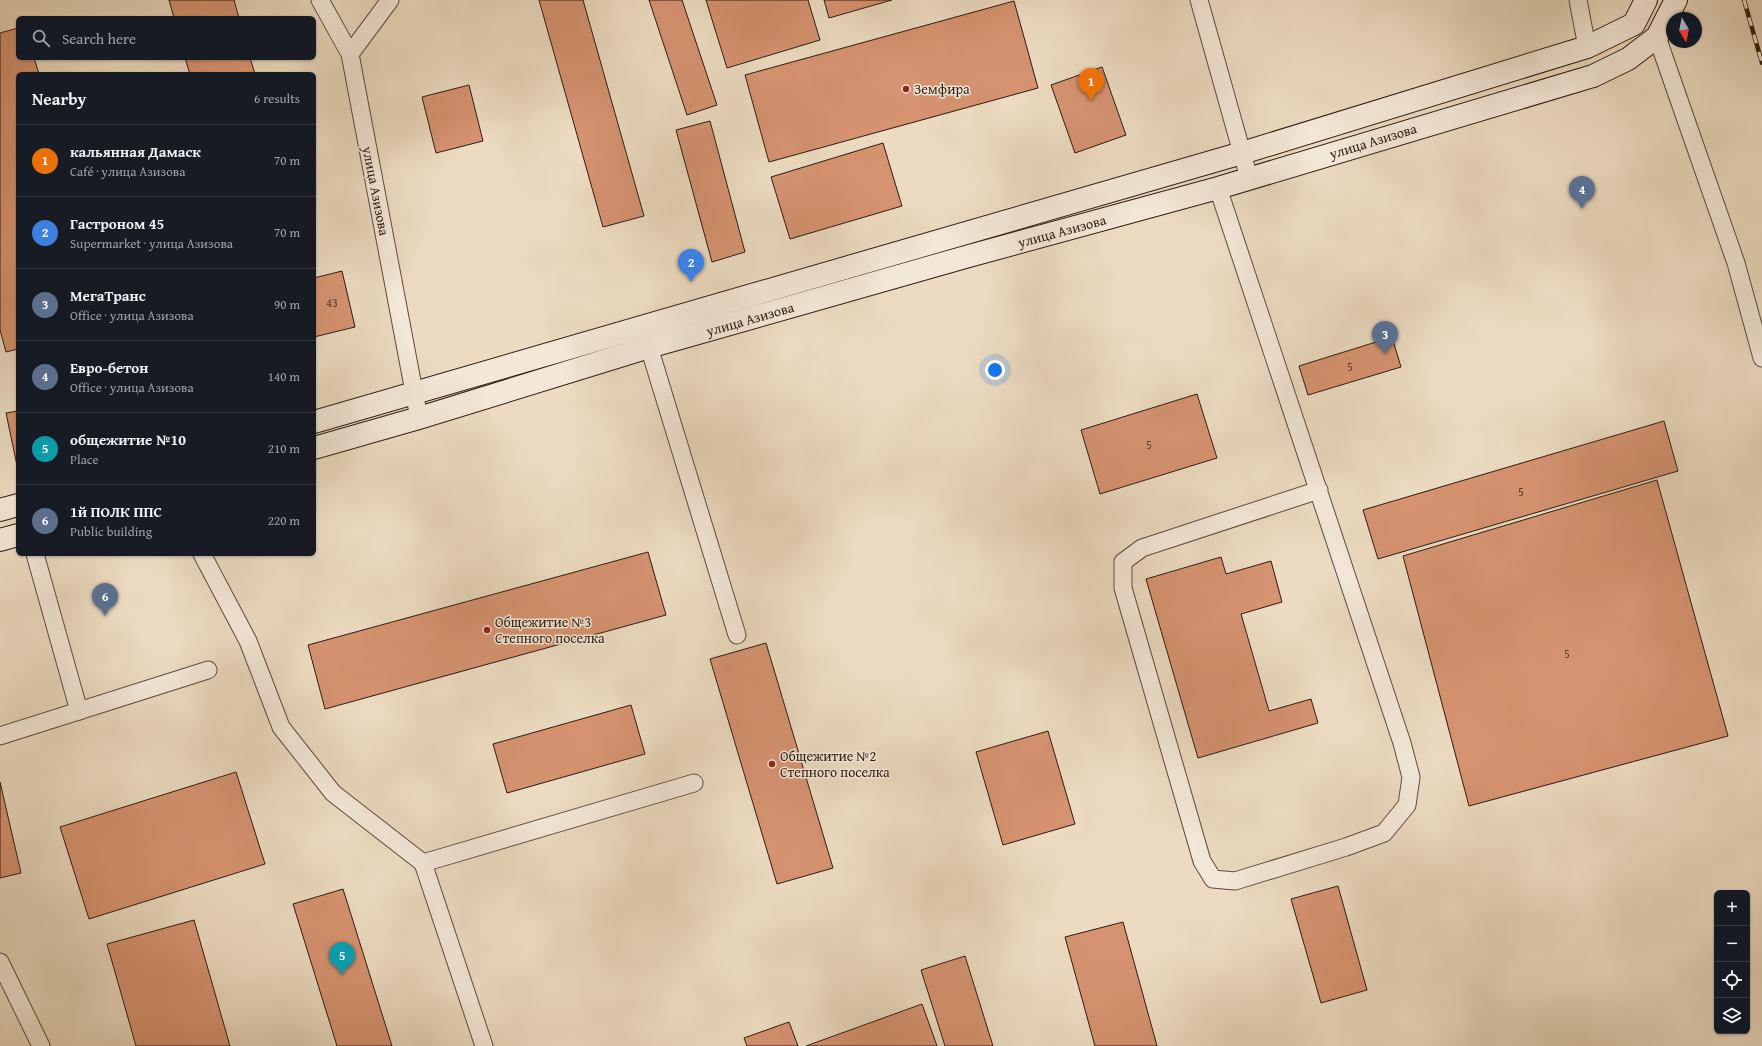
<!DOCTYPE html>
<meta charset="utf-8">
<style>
body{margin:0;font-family:"Gentium Book Plus",serif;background:#20242c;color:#f1f3f6}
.controls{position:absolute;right:12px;bottom:12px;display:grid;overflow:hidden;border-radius:6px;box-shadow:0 1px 3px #0004}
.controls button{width:36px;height:36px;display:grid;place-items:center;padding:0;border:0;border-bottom:1px solid #363941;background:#171b24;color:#f1f3f6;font:20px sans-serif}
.compass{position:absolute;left:1666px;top:12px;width:36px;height:36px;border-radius:50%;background:#171b24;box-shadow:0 1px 3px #0004;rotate:170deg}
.you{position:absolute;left:995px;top:370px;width:14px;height:14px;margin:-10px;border:3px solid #fff;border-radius:50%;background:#1a73e8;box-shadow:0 0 0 6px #1a73e833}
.badge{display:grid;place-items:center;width:26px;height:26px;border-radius:50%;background:#c59692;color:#fff;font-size:13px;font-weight:700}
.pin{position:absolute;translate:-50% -33px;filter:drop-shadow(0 1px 2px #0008)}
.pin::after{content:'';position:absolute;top:21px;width:14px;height:12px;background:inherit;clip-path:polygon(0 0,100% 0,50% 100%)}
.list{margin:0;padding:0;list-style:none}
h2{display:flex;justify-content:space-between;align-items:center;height:52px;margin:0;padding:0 16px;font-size:17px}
h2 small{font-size:13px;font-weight:400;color:#9ea1a6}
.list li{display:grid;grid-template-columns:26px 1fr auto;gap:12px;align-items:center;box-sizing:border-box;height:72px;padding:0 16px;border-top:1px solid #363941}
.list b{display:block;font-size:15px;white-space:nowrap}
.list p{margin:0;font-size:13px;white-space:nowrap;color:#9ea1a6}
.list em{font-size:13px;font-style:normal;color:#9ea1a6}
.icon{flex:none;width:22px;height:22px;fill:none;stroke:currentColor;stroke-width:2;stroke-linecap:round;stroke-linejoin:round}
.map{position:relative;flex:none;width:1762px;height:1046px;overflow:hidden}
.search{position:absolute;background:#171b24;box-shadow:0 1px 3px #0004;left:16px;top:16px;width:300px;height:44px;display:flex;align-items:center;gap:10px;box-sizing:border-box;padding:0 14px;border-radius:6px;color:#9ea1a6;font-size:15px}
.panel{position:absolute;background:#171b24;box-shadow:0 1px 3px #0004;left:16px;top:72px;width:300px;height:484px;border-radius:6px}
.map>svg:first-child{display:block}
</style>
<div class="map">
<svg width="1762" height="1046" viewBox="0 0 1762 1046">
<rect width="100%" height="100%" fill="#ecdbc1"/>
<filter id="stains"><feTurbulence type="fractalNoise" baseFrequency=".005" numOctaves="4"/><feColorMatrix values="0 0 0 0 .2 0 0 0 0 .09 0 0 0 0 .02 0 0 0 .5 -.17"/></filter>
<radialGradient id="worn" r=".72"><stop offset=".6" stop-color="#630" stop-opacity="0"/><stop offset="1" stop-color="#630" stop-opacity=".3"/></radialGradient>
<!-- building -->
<g fill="#d69371" stroke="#2c1a12">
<polygon points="169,0 234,0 239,18 174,18"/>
<polygon points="539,0 583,0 644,216 603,227"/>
<polygon points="649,0 682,0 717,105 687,115"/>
<polygon points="706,0 808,0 820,40 727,68"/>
<polygon points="824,0 892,0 829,18"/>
<polygon points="1014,1 1038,88 769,162 745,75"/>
<polygon points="18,28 18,58 34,58 39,74 18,74 18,349 6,352 0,330 0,33"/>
<polygon points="185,58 250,58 255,74 190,74"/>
<polygon points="1102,67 1126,135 1075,153 1051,85"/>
<polygon points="469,85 483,141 436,153 422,97"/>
<polygon points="710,121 745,252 712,262 676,130"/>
<polygon points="883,143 902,206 790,239 771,177"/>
<polygon points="342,271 355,327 314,337 314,278"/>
<polygon points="1392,337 1401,367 1308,395 1299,366"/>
<polygon points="1197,394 1217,458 1100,494 1081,430"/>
<polygon points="18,411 18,470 6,413"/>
<polygon points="1664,421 1678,471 1378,559 1363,510"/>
<polygon points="1657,480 1728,736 1469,806 1403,556"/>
<polygon points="648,552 666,615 325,709 308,645"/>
<polygon points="1221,557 1226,574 1271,561 1282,602 1241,614 1269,711 1311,699 1318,723 1198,758 1146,579"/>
<polygon points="766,643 833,868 777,884 710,659"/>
<polygon points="631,705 645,754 507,793 493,744"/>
<polygon points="1048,731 1075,824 1003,845 976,752"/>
<polygon points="236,772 265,864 89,919 60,827"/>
<polygon points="0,782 21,873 0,878"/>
<polygon points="1338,886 1367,990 1321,1003 1291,899"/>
<polygon points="343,889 392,1046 337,1046 293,904"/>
<polygon points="194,920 230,1046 136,1046 107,944"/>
<polygon points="1123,922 1157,1046 1095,1046 1065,937"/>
<polygon points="965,956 993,1046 945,1046 921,970"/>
<polygon points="922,1004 937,1046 806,1046"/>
<polygon points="789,1022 798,1046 747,1046 744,1038"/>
</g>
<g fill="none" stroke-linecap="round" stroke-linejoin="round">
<!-- lane casing -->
<g stroke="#5c4a3e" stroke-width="19">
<g id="lane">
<polyline points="320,0 350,54"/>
<polyline points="390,0 350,54 419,418"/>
<polyline points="1199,0 1249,178"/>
<polyline points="1578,0 1587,47"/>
<polyline points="1657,37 1736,263 1762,358"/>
<polyline points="1218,188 1402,743 1411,777 1407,805 1384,833 1346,847 1235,881 1213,879 1202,861 1123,588 1123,562 1142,548 1319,490"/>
<polyline points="649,347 737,635"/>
<polyline points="35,554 79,711"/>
<polyline points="202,554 248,641 281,727 333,793 423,863 484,1046"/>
<polyline points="0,736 208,670"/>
<polyline points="423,863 694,783"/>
<polyline points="0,962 41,1046"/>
</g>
</g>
<!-- secondary casing -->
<g stroke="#2c1a12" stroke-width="24">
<g id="secondary">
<polyline points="314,422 1242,153 1587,47 1634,24 1646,0"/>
<polyline points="314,448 419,418 649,347 969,256 1218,188 1593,76 1628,59 1657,37 1676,0"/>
<polyline points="0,510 18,505"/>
<polyline points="0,540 18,535"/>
</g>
</g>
<!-- lane -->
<use href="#lane" stroke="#f3e8d7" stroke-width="17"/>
<!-- secondary -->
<use href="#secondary" stroke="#f3e8d7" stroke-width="22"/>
<!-- rail casing -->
<g stroke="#2c1a12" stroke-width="4.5">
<polyline id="rail" points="1744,0 1762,63"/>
</g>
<!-- rail -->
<use href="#rail" stroke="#f3e8d7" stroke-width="3" stroke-dasharray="9" stroke-linecap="butt"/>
</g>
<!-- markers -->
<g fill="#8f2418" stroke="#f3e8d7" stroke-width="1.5">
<circle cx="906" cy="89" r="4"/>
<circle cx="487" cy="630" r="4"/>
<circle cx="772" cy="764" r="4"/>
</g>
<g text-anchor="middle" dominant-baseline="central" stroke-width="3" stroke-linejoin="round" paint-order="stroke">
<!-- number labels -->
<g font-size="12" fill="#56382a">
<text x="332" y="302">43</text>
<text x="1350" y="366">5</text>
<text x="1149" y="444">5</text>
<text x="1521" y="491">5</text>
<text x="1567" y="653">5</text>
</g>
<!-- poi labels -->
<g font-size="14" fill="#2c1a12" stroke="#f3e8d7" text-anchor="start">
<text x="914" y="89">Земфира</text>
<text x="495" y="622">Общежитие №3<tspan x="495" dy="16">Степного поселка</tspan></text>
<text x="780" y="756">Общежитие №2<tspan x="780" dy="16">Степного поселка</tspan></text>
</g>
<!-- street labels -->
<g font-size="14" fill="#2c1a12" stroke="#f3e8d7">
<text transform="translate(1373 141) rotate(-17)">улица Азизова</text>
<text transform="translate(376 191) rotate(79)">улица Азизова</text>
<text transform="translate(1062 231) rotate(-15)">улица Азизова</text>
<text transform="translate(750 319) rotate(-16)">улица Азизова</text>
</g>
</g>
<rect width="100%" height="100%" filter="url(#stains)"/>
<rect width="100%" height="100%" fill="url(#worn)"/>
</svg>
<div class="controls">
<button>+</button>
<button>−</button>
<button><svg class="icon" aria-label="locate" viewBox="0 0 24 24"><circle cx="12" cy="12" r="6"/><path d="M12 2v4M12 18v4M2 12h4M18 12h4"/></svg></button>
<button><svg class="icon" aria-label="layers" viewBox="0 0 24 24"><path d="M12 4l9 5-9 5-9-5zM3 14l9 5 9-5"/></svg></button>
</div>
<svg class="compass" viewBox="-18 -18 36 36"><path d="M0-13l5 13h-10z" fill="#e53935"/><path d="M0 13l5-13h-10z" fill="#9ea1a6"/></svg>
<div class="you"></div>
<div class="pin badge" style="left:1091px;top:101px;background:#e8710a">1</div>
<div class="pin badge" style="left:691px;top:282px;background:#3f7fe0">2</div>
<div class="pin badge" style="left:1385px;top:354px;background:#5c6f8a">3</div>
<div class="pin badge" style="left:1582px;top:209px;background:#5c6f8a">4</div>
<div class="pin badge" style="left:342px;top:975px;background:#0f9aa8">5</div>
<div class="pin badge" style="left:105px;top:616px;background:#5c6f8a">6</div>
<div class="search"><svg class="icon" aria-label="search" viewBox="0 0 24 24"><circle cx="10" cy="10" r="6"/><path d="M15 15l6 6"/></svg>Search here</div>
<section class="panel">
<h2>Nearby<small>6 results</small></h2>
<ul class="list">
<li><span class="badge" style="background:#e8710a">1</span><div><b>кальянная Дамаск</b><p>Café · улица Азизова</p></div><em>70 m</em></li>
<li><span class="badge" style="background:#3f7fe0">2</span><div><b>Гастроном 45</b><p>Supermarket · улица Азизова</p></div><em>70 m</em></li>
<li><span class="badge" style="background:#5c6f8a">3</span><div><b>МегаТранс</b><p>Office · улица Азизова</p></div><em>90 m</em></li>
<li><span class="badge" style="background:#5c6f8a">4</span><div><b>Евро-бетон</b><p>Office · улица Азизова</p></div><em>140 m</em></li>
<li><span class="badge" style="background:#0f9aa8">5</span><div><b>общежитие №10</b><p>Place</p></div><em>210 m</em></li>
<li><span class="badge" style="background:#5c6f8a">6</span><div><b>1й ПОЛК ППС</b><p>Public building</p></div><em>220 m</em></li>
</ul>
</section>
</div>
